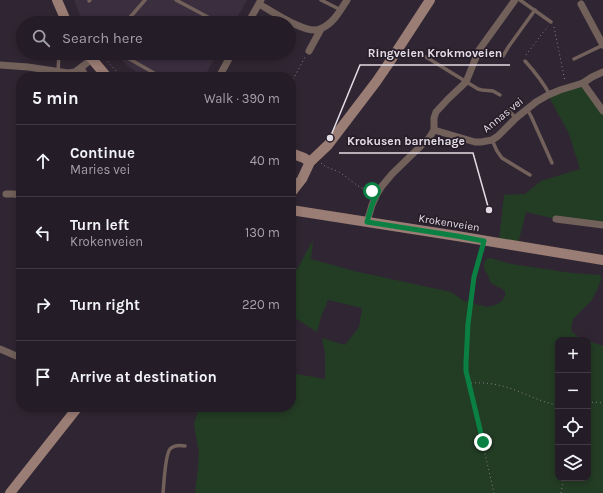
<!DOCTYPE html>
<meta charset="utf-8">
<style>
body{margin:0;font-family:Karla,sans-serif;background:#302932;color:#f1f3f6}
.controls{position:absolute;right:12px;bottom:12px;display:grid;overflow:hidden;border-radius:8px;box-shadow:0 2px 6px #0003}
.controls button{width:36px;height:36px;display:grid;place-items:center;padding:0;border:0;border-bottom:1px solid #413a43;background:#241c26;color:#f1f3f6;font:20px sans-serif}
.stop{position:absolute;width:12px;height:12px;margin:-9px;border:3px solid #0b8043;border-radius:50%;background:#fff}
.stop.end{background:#0b8043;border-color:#fff;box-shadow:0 1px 4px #0008}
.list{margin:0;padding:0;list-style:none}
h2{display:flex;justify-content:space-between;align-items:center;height:52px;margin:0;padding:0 16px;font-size:17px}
h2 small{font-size:13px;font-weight:400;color:#a3a1a7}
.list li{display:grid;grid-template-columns:26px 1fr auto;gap:12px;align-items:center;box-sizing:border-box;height:72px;padding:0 16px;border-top:1px solid #413a43}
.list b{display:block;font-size:15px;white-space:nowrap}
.list p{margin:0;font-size:13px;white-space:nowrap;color:#a3a1a7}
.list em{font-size:13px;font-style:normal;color:#a3a1a7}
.icon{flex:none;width:22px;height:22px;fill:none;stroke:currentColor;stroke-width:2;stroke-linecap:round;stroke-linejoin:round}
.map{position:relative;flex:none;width:603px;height:493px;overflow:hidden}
.search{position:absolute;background:#241c26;box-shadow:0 2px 6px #0003;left:16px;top:16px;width:280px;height:44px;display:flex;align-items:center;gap:10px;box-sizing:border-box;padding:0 14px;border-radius:22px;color:#a3a1a7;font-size:15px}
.panel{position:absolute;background:#241c26;box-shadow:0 2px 6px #0003;left:16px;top:72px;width:280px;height:340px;border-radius:16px}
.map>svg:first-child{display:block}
</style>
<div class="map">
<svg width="603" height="493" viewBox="0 0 603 493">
<rect width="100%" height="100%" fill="#302633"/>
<!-- built -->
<g fill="#3b2e3f">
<polygon points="74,0 247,0 234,23 85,23 81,18"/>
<polygon points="114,53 218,53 204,77 143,77 127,65"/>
</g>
<!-- green -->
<g fill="#233c24">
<polygon points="583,83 603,111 603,225 556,219 526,212 518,244 499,240 504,195 525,194 541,181 580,169 569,134 548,95"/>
<path d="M313 240 311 259 354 271 451 292 464 301 487 307 495 305 502 301 505 296V291C500 287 495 286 490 282 489 272 480 270 486 259L491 258 511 264 572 273 599 275 602 278 596 292 591 301 574 318 571 326 572 332 580 338 585 340H558V478H588V341L603 346V493H195L198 467 199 453 194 424 199 407H291V373L325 379V355L322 338 345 345 359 327 362 308 328 300 321 317 317 332 295 318 291 317V280Z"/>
</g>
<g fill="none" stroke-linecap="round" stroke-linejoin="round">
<!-- path -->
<g stroke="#857d88" stroke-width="1" stroke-dasharray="1 3" stroke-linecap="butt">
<polyline points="75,19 77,23"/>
<polyline points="554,27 565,81"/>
<polyline points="99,53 122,77"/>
<polyline points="526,55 548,26"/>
<polyline points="291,83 305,57"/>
<path d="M321 163C326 168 333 169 339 172 350 179 356 187 370 191"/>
<polyline points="481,249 474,277 467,324 466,363 466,371 494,493"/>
<path d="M471 383C488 382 503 385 520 392 533 397 544 403 558 405"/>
<polyline points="588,403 595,402 603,403"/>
<polyline points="561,493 564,478"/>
</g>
<!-- lane -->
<g stroke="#72605a" stroke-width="3.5">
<polyline points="176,0 219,23"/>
<polyline points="321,0 341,10"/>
<polyline points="520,0 551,22"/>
<polyline points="89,1 90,0"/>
<polyline points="28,21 41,23"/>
<polyline points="125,23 145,0"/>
<polyline points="119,53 161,77"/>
<polyline points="503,56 509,46 535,10"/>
<polyline points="426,57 478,89 482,90 493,91 500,95"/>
<polyline points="574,59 603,45"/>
<path d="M525 61C535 72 543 82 550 95"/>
<polyline points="58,72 59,53"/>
<polyline points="527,109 531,116 552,163"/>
<polyline points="508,110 516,118"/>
<polyline points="492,140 497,151 502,158 530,175"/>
<path d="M163 493C164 484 165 455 170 449 174 445 180 445 185 446"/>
</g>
<!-- street -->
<g stroke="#72605a" stroke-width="7">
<path d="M259 4C272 11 306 35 320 29 333 24 340 11 347 0"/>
<polyline points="581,4 603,45"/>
<polyline points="248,23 261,0"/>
<polyline points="309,51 321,29"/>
<polyline points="0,65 28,67 68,73 75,72 92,59"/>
<polyline points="81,68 86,77"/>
<polyline points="219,77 232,53"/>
<polyline points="583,83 603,111"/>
<polyline points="434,130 475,142 481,142 492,140 498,136 516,118 536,102 548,95 560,90 583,83 592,77 603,72"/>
<polyline points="6,194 13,194 21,195"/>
<polyline points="556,219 603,225"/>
<polyline points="367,222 372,205 377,194 382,186 392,174 429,138 434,130 434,118 436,112 448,99 466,82 479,50 515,0"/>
<polyline points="0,349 21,358"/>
<polyline points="19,357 21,349"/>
</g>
<!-- secondary -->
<g stroke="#9a7d74" stroke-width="10">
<polyline points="57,0 67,23"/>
<polyline points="87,53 107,77"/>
<polyline points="291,153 304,158 310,162"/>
<polyline points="291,193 302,179 310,162 328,145 376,82 387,66 430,0"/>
<polyline points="291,210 457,236 603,260"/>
<polyline points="10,493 78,407"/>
</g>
</g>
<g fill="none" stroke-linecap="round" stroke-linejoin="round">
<!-- route -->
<polyline stroke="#0b8043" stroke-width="5" points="372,191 377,194 372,205 367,222 457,236 484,241 474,277 468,324 466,363 466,371 483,442"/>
</g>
<g text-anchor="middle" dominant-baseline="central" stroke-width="3.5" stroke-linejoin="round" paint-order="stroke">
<!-- street labels -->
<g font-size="11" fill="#e3dce5" stroke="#261d29">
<text transform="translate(503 115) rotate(-39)">Annas vei</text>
<text transform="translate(449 223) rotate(9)">Krokenveien</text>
</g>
</g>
<!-- callouts -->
<path fill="none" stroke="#e3dce5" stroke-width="1.5" d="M330 138L360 65H510M489 210L473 153H339"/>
<g fill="#e3dce5" stroke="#261d29" stroke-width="1.5">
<circle cx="330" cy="138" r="4"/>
<circle cx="489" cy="210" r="4"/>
</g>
<g font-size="12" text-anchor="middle" font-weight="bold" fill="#e3dce5" stroke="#261d29" stroke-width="3.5" stroke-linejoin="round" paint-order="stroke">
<text x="435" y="57">Ringveien Krokmoveien</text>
<text x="406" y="145">Krokusen barnehage</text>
</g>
</svg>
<div class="controls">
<button>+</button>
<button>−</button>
<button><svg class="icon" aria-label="locate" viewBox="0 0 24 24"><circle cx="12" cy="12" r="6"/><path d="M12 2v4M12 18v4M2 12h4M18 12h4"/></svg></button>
<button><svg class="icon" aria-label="layers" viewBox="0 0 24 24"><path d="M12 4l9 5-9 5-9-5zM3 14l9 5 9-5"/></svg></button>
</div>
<div class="stop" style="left:372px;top:191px"></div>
<div class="stop end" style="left:483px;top:442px"></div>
<div class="search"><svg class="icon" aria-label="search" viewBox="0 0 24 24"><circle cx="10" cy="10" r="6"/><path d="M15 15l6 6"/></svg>Search here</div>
<section class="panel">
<h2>5 min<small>Walk · 390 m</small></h2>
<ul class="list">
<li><svg class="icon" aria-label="ahead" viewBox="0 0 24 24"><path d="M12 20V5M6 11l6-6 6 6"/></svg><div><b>Continue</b><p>Maries vei</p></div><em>40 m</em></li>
<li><svg class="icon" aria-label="left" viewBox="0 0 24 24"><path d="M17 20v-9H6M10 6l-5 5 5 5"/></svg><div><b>Turn left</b><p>Krokenveien</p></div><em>130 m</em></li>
<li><svg class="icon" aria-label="right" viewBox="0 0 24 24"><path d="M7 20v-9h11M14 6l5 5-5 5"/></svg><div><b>Turn right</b></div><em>220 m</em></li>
<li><svg class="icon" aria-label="arrive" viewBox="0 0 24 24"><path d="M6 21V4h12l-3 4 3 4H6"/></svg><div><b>Arrive at destination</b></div></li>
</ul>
</section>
</div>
